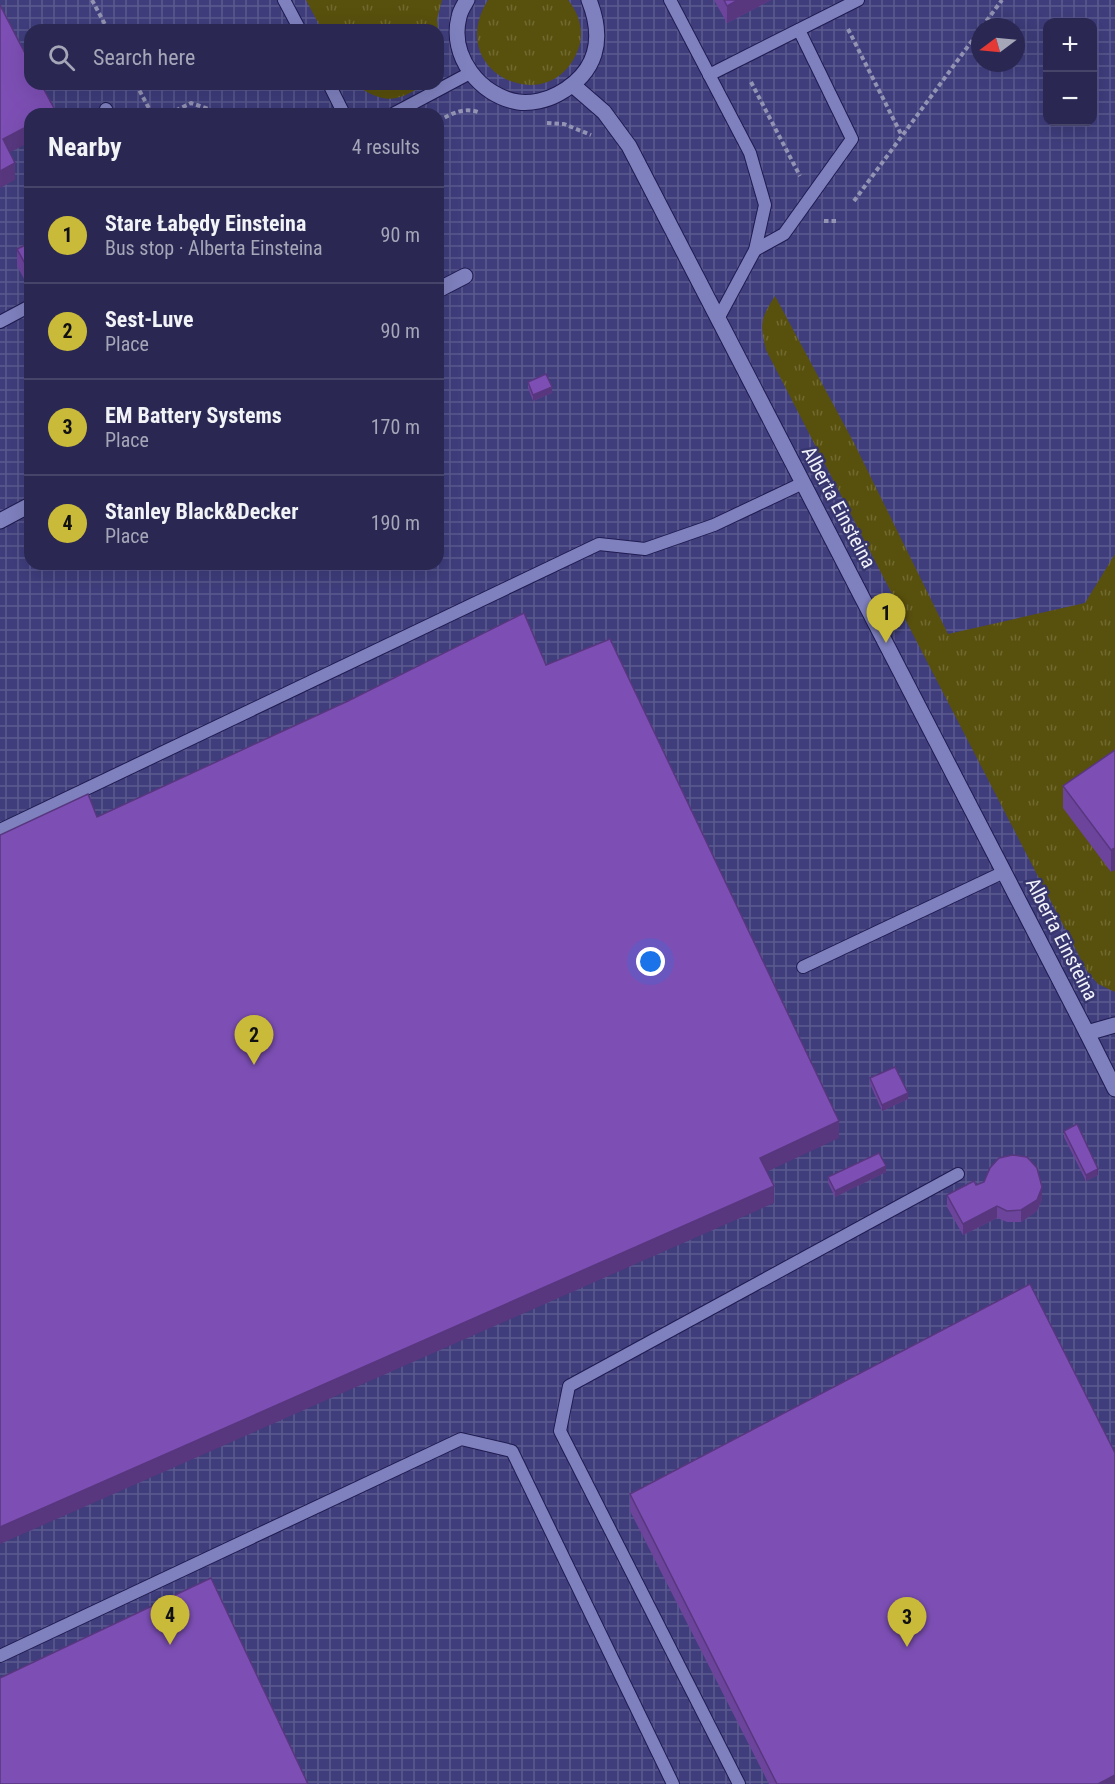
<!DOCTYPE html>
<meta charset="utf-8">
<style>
body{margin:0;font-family:"Roboto Condensed",sans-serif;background:#36345c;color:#f1f3f6}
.controls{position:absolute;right:18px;top:18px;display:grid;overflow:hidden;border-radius:12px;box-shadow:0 6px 24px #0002}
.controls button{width:54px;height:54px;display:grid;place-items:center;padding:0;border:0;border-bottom:2px solid #464469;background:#2a2852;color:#f1f3f6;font:30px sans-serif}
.compass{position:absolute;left:971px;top:18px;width:54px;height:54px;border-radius:50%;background:#2a2852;box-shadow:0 6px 24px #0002;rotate:254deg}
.you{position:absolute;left:651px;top:962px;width:21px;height:21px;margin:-15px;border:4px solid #fff;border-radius:50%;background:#1a73e8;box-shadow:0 0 0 9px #1a73e833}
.badge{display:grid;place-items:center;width:39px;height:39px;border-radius:50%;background:#caba3a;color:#111;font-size:20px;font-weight:700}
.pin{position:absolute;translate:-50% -50px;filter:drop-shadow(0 2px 3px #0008)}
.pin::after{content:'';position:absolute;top:32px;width:21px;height:18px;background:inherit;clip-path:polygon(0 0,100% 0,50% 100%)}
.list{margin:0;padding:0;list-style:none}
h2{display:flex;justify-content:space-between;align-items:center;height:78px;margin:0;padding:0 24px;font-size:26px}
h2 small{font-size:20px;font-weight:400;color:#a5a6b8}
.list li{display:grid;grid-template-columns:39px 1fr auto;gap:18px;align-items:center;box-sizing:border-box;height:96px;padding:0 24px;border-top:2px solid #464469}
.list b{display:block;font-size:22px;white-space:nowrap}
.list p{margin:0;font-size:20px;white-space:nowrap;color:#a5a6b8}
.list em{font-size:20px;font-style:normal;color:#a5a6b8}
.icon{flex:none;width:33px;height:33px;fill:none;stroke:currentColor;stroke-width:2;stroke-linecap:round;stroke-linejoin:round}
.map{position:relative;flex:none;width:1115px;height:1784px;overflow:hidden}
.search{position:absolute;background:#2a2852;box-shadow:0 6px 24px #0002;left:24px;top:24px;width:420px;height:66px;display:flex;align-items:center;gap:15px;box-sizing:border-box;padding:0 21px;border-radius:18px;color:#a5a6b8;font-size:22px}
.panel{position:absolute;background:#2a2852;box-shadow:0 6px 24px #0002;left:24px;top:108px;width:420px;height:462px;border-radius:18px}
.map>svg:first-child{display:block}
</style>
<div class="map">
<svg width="1115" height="1784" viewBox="0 0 1115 1784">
<defs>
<pattern id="industrial-grid" width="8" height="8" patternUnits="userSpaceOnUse" patternTransform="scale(1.5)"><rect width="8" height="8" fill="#3f3d7c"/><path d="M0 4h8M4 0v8" fill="none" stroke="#5b5a8f"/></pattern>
<pattern id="grass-tufts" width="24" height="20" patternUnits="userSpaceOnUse" patternTransform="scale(1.5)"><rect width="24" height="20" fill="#58500d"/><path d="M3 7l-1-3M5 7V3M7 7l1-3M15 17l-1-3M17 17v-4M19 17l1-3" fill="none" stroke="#706a31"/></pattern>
</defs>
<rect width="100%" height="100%" fill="#38366e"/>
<!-- industrial -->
<path fill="url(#industrial-grid)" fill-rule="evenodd" d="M0 0H1115V1784H0ZM1048 22H1092V122H1048ZM980 27H1016V63H980ZM30 30H438V84H30ZM30 114H438V564H30Z"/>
<!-- grass -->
<g fill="url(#grass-tufts)">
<polygon points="306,0 442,0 437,19 438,30 322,30"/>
<path d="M488 0H568C579 13 584 31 579 47 553 123 442 73 488 0Z"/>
<path d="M355 84H425C397 103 382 104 355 84Z"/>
<path d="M775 296 854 443 948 634 1085 603 1115 554V992L1098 984 1087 971 766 350C760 324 760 319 775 296Z"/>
</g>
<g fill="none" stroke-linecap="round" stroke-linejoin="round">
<!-- service casing -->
<g stroke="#201b50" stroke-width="14">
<g id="service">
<polyline points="284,0 300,30"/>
<polyline points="670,0 750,153 765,205 755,250 718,319"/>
<polyline points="709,75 858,0"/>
<polyline points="329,84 344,114"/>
<polyline points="106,109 109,114"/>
<polyline points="393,114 470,73"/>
<polyline points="755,250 784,234 852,139 799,30"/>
<polyline points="0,322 30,306"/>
<polyline points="0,830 599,544 645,549 714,525 803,483"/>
<polyline points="803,967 1004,872"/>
<polyline points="0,1656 461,1439 512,1451 673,1784"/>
<polyline points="739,1784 560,1431 569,1386 958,1174"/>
</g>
</g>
<!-- minor casing -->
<g stroke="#201b50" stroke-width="17">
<g id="minor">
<path d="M467 0C464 5 460 11 459 17 449 56 480 96 518 102 531 104 547 100 558 94 597 73 605 40 589 0"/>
<polyline points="574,86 604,112 629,146 1087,1033 1115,1089"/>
<polyline points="438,290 465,276"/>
<polyline points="0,521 30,505"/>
<polyline points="1087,1033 1115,1025"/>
</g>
</g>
<!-- path -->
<g stroke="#9393b3" stroke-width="4" stroke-dasharray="4.5 3" stroke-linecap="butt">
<polyline points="92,0 108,30"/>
<polyline points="982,27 1002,0"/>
<polyline points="848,29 902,136"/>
<polyline points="751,82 800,176"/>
<polyline points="136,84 152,114"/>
<polyline points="169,114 191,103 223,114"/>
<path d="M438 121C451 114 463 107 478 112"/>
<polyline points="547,123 564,124 591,135"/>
<polyline points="854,201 980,30"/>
<polyline points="824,221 836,221"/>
</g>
<!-- service -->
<use href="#service" stroke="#7f81bf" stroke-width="12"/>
<!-- minor -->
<use href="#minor" stroke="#7f81bf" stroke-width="15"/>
</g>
<!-- wall -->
<g fill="#6c449c">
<polygon points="714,0 771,0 727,23"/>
<polygon points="30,243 28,286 17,266 17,249"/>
<polygon points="528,382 552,393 533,401 528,388"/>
<polygon points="1115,750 1111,872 1063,808 1063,786"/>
<polygon points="870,1078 908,1099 882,1111 870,1084"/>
<polygon points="1064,1131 1098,1175 1086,1181 1064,1137"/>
<polygon points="886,1172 835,1197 828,1183 828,1177"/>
<polygon points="947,1195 1042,1199 1037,1211 1021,1222 1007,1222 997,1218 963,1235 947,1207"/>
<polygon points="630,1494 1115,1784 769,1784 630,1511"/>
</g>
<!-- shaded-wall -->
<g fill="#58377f">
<polygon points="738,0 771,0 727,23 727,6"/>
<polygon points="30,125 30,142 3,156 3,139"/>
<polygon points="15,163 15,180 0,188 0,171"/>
<polygon points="30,268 30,285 28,286 28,269"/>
<polygon points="552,387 552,393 533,401 533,395"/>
<polygon points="1115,848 1115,870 1111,872 1111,850"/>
<polygon points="908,1093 908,1099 882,1111 882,1105"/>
<polygon points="839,1121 839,1138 760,1175 760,1158"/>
<polygon points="886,1166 886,1172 835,1197 835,1191"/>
<polygon points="1098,1169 1098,1175 1086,1181 1086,1175"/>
<polygon points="774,1186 774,1203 0,1544 0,1527"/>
<polygon points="1042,1187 1042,1199 1037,1211 1021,1222 1021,1210"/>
<polygon points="997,1206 997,1218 963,1235 963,1224"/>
<polygon points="1115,1775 1115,1784 1098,1784"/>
</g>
<!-- building -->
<g fill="#7d4fb5" stroke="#58377f" stroke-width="1.5">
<polygon points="724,0 738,0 727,6"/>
<polygon points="0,5 30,63 30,84 41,84 56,112 52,114 30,114 30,125 3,139 15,163 0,171"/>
<polygon points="30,243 30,268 28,269 17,249"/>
<polygon points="546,374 552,387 533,395 528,382"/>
<polygon points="524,613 546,665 610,639 839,1121 760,1158 774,1186 0,1527 0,835 88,794 97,817 348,701"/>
<polygon points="1115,750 1115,848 1111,850 1063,786"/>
<polygon points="895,1067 908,1093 882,1105 870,1078"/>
<polygon points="1077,1124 1098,1169 1086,1175 1064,1131"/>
<polygon points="879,1153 886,1166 835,1191 828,1177"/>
<polygon points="1013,1155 1027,1157 1037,1168 1042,1187 1037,1200 1021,1210 1007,1211 997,1206 963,1224 947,1195 974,1181 976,1185 984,1182 990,1168 999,1158"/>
<polygon points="1030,1284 1115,1453 1115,1775 1098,1784 777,1784 630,1494"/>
<polygon points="211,1578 308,1784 0,1784 0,1678"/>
</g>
<g text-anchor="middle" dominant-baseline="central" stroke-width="5" stroke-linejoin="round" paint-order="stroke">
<!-- street labels -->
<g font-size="20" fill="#f1f2f9" stroke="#38366e">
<text transform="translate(839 507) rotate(62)">Alberta Einsteina</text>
<text transform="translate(1062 939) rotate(63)">Alberta Einsteina</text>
</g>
</g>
</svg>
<div class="controls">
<button>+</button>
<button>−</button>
</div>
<svg class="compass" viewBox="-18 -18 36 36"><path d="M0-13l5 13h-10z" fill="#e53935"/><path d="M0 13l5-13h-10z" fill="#a5a6b8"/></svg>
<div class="you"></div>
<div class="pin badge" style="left:886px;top:643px">1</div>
<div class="pin badge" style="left:254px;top:1065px">2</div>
<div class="pin badge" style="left:907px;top:1647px">3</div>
<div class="pin badge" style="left:170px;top:1645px">4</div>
<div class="search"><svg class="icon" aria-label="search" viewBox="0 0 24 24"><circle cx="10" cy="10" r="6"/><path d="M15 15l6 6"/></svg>Search here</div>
<section class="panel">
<h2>Nearby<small>4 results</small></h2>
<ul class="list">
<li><span class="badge">1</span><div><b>Stare Łabędy Einsteina</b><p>Bus stop · Alberta Einsteina</p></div><em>90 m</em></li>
<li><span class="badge">2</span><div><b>Sest-Luve</b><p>Place</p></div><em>90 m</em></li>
<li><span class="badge">3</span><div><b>EM Battery Systems</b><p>Place</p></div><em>170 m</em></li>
<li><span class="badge">4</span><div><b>Stanley Black&amp;Decker</b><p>Place</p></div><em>190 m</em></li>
</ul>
</section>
</div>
